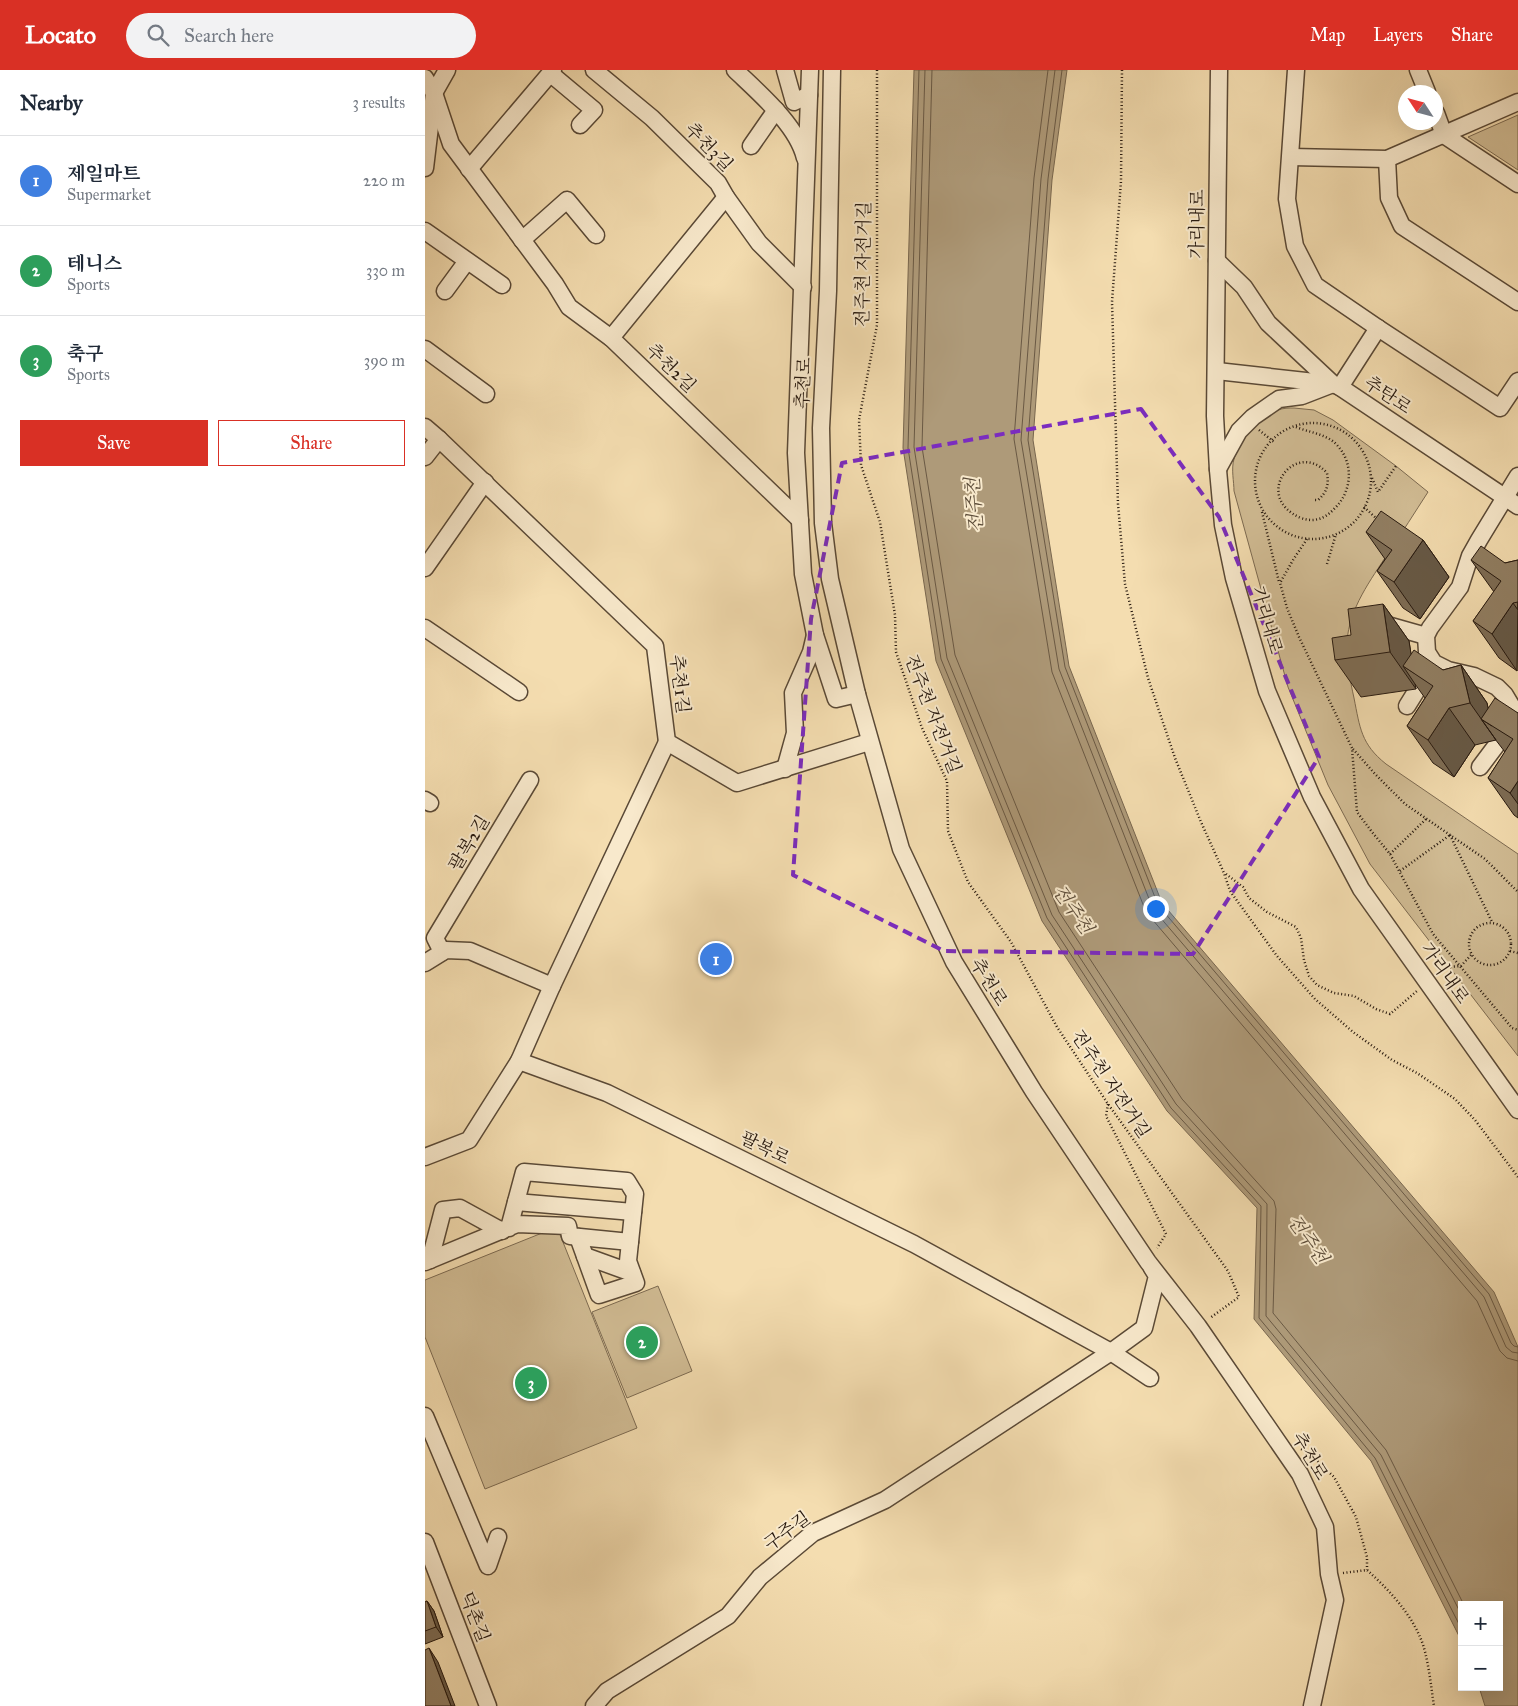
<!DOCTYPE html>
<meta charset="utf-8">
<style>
body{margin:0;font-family:"IM FELL Great Primer","Noto Serif KR",serif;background:#f2f2f3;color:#1f2937}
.controls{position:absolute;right:15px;bottom:15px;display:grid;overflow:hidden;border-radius:0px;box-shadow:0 5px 20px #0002}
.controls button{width:45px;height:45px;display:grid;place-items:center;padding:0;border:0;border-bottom:1px solid #e0e1e3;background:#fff;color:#1f2937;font:25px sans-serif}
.compass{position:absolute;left:973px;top:15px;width:45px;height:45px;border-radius:50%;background:#fff;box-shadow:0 5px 20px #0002;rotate:306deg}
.you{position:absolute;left:730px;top:838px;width:18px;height:18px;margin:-12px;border:4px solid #fff;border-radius:50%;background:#1a73e8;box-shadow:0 0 0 8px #1a73e833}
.badge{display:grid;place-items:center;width:32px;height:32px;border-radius:50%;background:#d93025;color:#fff;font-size:16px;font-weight:700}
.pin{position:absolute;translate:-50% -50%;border:2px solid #fff;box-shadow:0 1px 5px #0006}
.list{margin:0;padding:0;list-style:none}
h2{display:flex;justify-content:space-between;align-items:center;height:65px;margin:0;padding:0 20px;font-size:21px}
h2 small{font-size:16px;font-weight:400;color:#747a83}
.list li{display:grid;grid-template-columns:32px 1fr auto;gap:15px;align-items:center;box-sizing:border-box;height:90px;padding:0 20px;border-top:1px solid #e0e1e3}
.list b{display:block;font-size:19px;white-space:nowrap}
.list p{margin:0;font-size:16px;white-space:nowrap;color:#747a83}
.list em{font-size:16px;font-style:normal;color:#747a83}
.actions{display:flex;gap:10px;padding:15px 20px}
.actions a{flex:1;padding:11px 0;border:1px solid #d93025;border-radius:0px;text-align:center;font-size:18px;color:#d93025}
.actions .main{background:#d93025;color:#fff}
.icon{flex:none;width:28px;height:28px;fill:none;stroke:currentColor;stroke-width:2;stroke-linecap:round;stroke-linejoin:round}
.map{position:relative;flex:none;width:1093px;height:1636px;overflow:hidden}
header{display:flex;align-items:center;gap:30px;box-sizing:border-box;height:70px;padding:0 25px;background:#d93025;color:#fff}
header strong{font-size:24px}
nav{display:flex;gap:28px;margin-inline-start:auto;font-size:18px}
.search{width:350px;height:45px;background:#f2f2f3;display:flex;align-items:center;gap:12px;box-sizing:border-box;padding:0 18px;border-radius:28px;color:#747a83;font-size:19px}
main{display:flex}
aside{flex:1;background:#fff}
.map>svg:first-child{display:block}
</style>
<header>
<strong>Locato</strong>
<div class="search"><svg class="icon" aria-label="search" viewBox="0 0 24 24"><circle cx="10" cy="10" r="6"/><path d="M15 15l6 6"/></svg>Search here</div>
<nav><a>Map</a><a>Layers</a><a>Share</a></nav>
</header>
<main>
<aside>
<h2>Nearby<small>3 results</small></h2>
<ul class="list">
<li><span class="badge" style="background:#3f7fe0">1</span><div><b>제일마트</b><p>Supermarket</p></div><em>220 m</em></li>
<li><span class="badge" style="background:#2e9e5b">2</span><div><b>테니스</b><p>Sports</p></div><em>330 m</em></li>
<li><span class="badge" style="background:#2e9e5b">3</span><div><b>축구</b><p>Sports</p></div><em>390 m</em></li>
</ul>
<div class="actions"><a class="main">Save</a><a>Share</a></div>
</aside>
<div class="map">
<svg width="1093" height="1636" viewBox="0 0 1093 1636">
<rect width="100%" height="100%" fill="#f4ddb0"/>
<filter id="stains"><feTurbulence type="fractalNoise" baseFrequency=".004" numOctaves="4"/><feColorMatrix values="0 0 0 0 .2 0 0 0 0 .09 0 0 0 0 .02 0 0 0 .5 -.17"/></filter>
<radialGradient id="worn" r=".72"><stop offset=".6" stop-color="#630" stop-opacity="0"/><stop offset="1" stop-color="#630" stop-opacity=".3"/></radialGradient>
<!-- green -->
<g fill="#d1bc94" stroke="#7c6a51">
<polygon points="1093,45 1093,100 1043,67"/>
<path d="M869 338 889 340 908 350 971 396 1003 422C990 442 977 463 963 483 946 510 924 538 922 572 921 590 925 610 929 628 935 658 936 674 961 694L1093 784V986L945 794 903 715 863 617 809 421C809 412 806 399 809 389 814 369 834 348 853 340 858 338 864 338 869 338Z"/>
<polygon points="132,1157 212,1358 60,1419 0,1267 0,1210"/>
<polygon points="233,1216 267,1301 202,1328 167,1242"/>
</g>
<!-- water -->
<polygon fill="#ae9a79" stroke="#78664e" points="489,0 642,0 627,110 608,370 644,596 737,833 1069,1222 1093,1277 1093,1636 1060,1636 1054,1617 1074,1617 1074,1535 1037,1535 1037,1572 946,1391 829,1249 832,1138 742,1041 617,851 511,591 478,378"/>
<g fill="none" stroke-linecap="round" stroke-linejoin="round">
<!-- shore -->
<g stroke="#6a5944" stroke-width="1">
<polyline points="494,0 483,378 516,589 622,848 746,1038 836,1136 834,1248 950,1388 1037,1560"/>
<polyline points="500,0 489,377 522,588 627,845 751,1034 842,1134 841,1246 956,1385 1037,1546"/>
<polyline points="507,0 497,377 530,585 634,842 757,1029 849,1131 851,1139 848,1243 961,1380 1039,1535"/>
<polyline points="623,0 609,108 589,369 627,602 721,842 1052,1231 1075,1281 1082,1288 1093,1291"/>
<polyline points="630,0 616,109 596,370 634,599 728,839 1059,1227 1081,1277 1087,1282 1093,1283"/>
<polyline points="637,0 623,109 603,370 640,597 733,835 1064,1224 1086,1273 1089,1276 1093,1277"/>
</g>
<!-- minor casing -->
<g stroke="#5a4936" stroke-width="19">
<g id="minor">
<polyline points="169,0 227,48 293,113 301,127 334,173 378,217"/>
<path d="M310 0C334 23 372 55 380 88"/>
<polyline points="360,0 369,32 384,25"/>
<polyline points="385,0 371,383 378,504 390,565 411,629 432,624"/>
<polyline points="407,0 403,221 396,358 398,453 405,509 432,624 476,779 529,892 609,1022 723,1192 773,1256 875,1404 900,1457 904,1504 910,1530 887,1636"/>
<polyline points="794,0 790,346 793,400 798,455 809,508 842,621 887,727 936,819 1093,1040"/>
<polyline points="871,0 862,129 870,176 890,215 953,258 1075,338 1093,311"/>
<polyline points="993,0 1002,22"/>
<polyline points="126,4 169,40 155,55"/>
<polyline points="0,8 9,23 26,74 130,214 144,237 186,268 375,450"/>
<polyline points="1011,43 1019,65 1093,114"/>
<polyline points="326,76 351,40"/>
<polyline points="866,87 962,89 1093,32"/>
<polyline points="962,89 964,128 977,156 1093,232"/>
<polyline points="0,98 9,23 22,0"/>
<polyline points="44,99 128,0"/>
<polyline points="0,161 77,215"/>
<polyline points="97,170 142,130 171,165"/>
<polyline points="792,191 819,217 843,253 908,314 877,326 854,329 828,347 814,361 793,399"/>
<polyline points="20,221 42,191"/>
<polyline points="186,268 301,127"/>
<polyline points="0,279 61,324"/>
<polyline points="792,301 908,314 915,317 1093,436"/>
<polyline points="915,317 953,258"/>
<polyline points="0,357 14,369 230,576 242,672 312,713 444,672"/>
<polyline points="0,387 14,369"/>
<polyline points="1093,406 1054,470 1045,486 1035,517 1005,558 1001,566 1002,582 1009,593 1023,600 1049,606 1072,617 1080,625 1093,647"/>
<polyline points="0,498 60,412"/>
<polyline points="955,553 1001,566"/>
<polyline points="0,558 94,622"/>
<polyline points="982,636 1005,599"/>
<polyline points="1055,697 1085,657"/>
<polyline points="360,699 370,663 368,623 386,582 390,565"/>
<polyline points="0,730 5,733"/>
<polyline points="17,882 10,868 105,710"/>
<polyline points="0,893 21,880 45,881 127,916"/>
<polyline points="94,991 182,1023 489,1174 686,1282 725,1308"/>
<polyline points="0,1087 44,1070 94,991 127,916 242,672"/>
<polyline points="91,1132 208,1142"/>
<polyline points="153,1167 174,1225 211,1213 203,1191 205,1172"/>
<polyline points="160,1186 207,1203"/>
<polyline points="5,1190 18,1140 35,1138 77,1161"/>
<polyline points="0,1192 92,1154 143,1156 145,1166 205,1172 210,1124 202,1111 99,1102 84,1158"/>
<polyline points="0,1346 63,1496 73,1467"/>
<polyline points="0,1472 63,1636"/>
<polyline points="169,1636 182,1621 303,1546 335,1507 388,1463 460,1430 686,1282 719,1258 732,1206 727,1198"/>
</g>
</g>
<!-- path -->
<g stroke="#26180e" stroke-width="2.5" stroke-dasharray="1 2.5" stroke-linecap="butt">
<polyline points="452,0 452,255 434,350 436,395 455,452 470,545 471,582 497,658 522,711 523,761 543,812 586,872 632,957 683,1034 803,1201 814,1227 785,1248"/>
<polyline points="697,0 696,111 687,232 693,434 700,514 723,608 750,688 776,752 799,803 805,821 852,886 890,929 928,962 967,990 992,1003 1030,1029 1050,1050 1093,1107"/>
<circle cx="888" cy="411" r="58"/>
<path d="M871 357C883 362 900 364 910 373 929 391 928 420 910 438 901 448 890 453 876 448 826 427 870 368 902 403 904 415 902 422 893 430H889"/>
<polyline points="834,360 849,372"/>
<polyline points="947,408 953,422 971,396"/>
<polyline points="939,437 953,450"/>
<polyline points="837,442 854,512"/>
<polyline points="882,469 868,490 855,513 862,538 874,567 927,678 932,742 947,762 965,784 1008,864 1087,958 1093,960"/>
<polyline points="902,494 911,464"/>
<polyline points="928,679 950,704 980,734 1060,789 1093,822"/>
<polyline points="1025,765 1067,852"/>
<polyline points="965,784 1001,749 1002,750"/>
<polyline points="975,801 1025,765"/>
<polyline points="801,804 818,817 824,828 842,842 871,857 876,868 879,890 884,906 892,915 909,923 929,926 951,939 965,944 992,921"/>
<circle cx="1065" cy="874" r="21"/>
<polyline points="1085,881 1093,883"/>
<polyline points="1014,904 1022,897 1036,896 1046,885"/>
<polyline points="683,1034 681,1046 741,1164 732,1178"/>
<polyline points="876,1379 882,1381 909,1407 931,1447 942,1487 942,1500"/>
<path d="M918 1503 942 1500C962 1518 984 1541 995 1567 1003 1584 1006 1617 1009 1636"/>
</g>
<!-- minor -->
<use href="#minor" stroke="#f8e9cc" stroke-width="16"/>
</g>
<!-- wall -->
<g fill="#7d6c54" stroke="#26180e">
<polygon points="941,462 998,470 1024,507 995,549 978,538 952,501 960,489"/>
<polygon points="1046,490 1080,493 1093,490 1092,601 1074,588 1048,551 1069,522"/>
<polygon points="958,534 984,571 986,584 1018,600 1036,595 1062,633 1063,638 1093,643 1093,748 1089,745 1063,708 1080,682 1070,669 1071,670 1050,675 1029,707 1008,693 982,656 1000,628 990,614 991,619 936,627 910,590 926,565"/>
<polygon points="2,1531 9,1541 18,1567 0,1574 0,1532"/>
</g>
<!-- shaded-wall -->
<g fill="#665845" stroke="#26180e">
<polygon points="998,470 1024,507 995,549 969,512"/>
<polygon points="1088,533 1093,540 1092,601 1067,564"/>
<polygon points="958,534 984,571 989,603 978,596 990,614 991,619 965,582"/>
<polygon points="1036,595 1062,633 1067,656 1056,649 1071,670 1045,633"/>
<polygon points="1024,638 1050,675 1029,707 1003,670"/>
<polygon points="1093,711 1093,734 1085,723"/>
<polygon points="2,1531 9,1541 18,1567 11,1557"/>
<polygon points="4,1578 13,1592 30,1636 26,1636"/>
</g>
<!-- building -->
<g fill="#917e62" stroke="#26180e">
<polygon points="956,441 998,470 969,512 952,501 967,480 941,462"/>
<polygon points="1056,476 1080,493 1093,490 1093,532 1088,533 1067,564 1048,551 1076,511 1046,490"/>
<polygon points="958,534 965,582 910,590 907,568 926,565 923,539"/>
<polygon points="989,580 1018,600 1036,595 1045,633 1024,638 1003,670 982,656 1008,616 978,596"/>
<polygon points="1070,628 1093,643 1093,711 1085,723 1063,708 1088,669 1056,649"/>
<polygon points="2,1531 11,1557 0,1561 0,1532"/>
<polygon points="4,1578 26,1636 0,1636 0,1580"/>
</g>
<!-- marked area -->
<path fill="none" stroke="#7b2cbf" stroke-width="4" stroke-dasharray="10 6" stroke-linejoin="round" d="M716 339 794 447 894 687 768 884 519 881 368 805 386 549 417 393Z"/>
<g text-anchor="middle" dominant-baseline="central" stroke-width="4" stroke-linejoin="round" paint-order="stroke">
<!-- street labels -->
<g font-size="18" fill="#26180e" stroke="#f8e9cc">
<text transform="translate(284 77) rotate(46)">추천3길</text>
<text transform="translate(772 154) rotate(-89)">가리내로</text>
<text transform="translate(438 194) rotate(-89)">전주천 자전거길</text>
<text transform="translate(246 298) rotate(44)">추천2길</text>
<text transform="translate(378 313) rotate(-87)">추천로</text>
<text transform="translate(963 325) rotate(34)">추탄로</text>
<text transform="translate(842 550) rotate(74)">가리내로</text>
<text transform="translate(255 614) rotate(83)">추천1길</text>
<text transform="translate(508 644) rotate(69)">전주천 자전거길</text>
<text transform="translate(44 773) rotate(-59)">팔복2길</text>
<text transform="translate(1020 903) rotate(55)">가리내로</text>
<text transform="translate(564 912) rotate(58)">추천로</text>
<text transform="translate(686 1014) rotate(56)">전주천 자전거길</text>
<text transform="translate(340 1078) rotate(26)">팔복로</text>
<text transform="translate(885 1386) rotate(59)">추천로</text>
<text transform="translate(362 1461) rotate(-36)">구주길</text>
<text transform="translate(50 1547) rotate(69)">덕촌길</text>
</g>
<!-- water labels -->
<g font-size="19" font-style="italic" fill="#5c4c39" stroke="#f8e9cc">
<text transform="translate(549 435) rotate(-94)">전주천</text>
<text transform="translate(648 839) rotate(55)">전주천</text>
<text transform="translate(883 1169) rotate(55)">전주천</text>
</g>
</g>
<rect width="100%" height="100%" filter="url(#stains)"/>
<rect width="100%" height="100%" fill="url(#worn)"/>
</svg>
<div class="controls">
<button>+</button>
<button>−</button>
</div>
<svg class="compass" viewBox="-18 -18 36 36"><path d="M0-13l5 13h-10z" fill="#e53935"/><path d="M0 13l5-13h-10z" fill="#747a83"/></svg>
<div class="you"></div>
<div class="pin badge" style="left:291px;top:889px;background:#3f7fe0">1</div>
<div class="pin badge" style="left:217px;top:1272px;background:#2e9e5b">2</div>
<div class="pin badge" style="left:106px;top:1313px;background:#2e9e5b">3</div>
</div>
</main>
